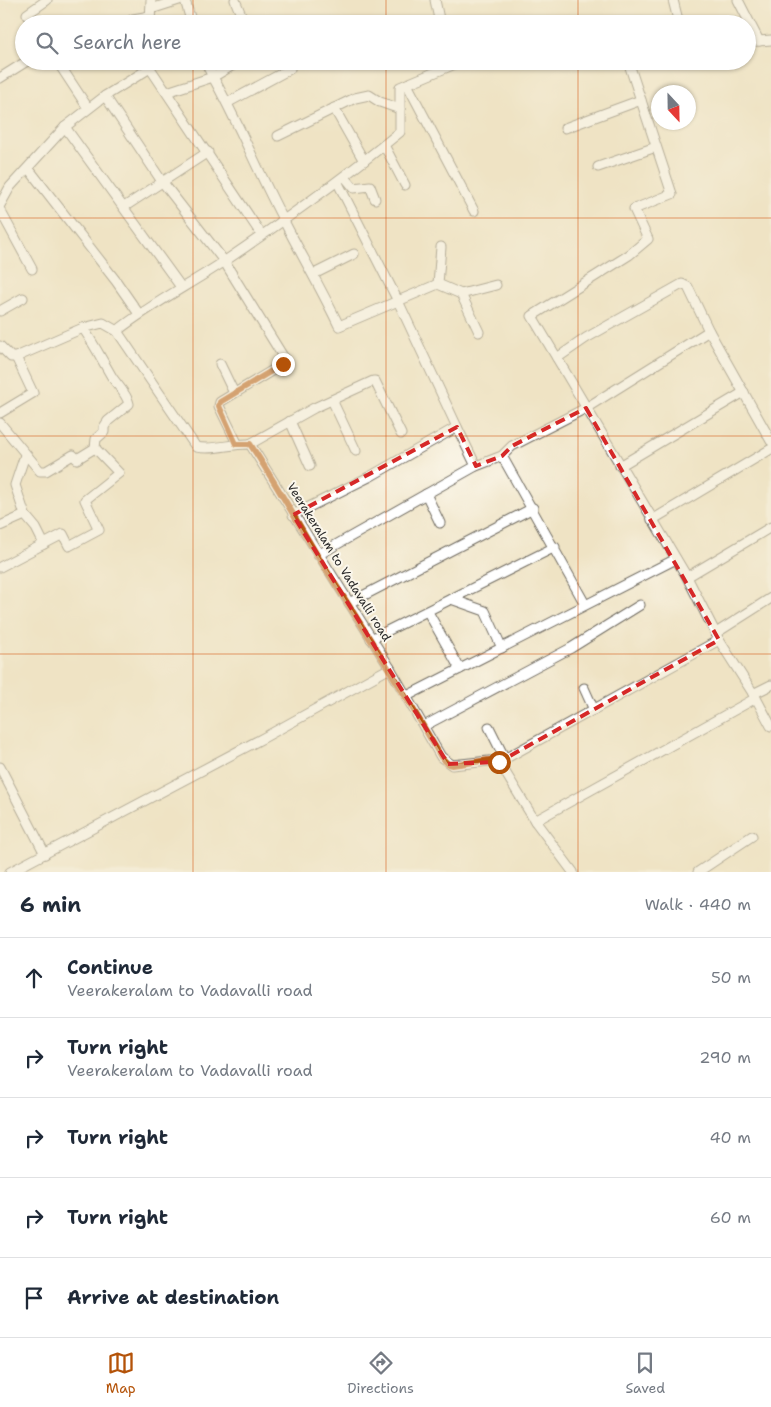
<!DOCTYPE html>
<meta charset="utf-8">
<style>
body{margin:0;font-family:"Shantell Sans",sans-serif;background:#f2f2f3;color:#1f2937}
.compass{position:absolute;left:651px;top:85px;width:45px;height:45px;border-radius:50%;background:#fff;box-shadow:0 1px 4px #0004;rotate:158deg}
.stop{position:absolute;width:15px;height:15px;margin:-11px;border:4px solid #b45309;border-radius:50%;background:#fff}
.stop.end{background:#b45309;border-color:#fff;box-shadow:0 1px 5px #0008}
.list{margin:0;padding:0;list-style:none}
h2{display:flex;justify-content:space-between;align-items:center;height:65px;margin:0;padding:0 20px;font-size:21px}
h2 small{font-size:16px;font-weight:400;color:#747a83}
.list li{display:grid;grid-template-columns:32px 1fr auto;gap:15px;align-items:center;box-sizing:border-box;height:80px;padding:0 20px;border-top:1px solid #e0e1e3}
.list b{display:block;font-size:19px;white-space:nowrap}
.list p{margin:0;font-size:16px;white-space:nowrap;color:#747a83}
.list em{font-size:16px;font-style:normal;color:#747a83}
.icon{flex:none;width:28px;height:28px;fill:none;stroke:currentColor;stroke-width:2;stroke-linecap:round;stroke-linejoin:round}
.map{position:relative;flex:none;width:771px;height:872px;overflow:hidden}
.search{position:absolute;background:#fff;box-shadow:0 1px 4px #0004;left:15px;right:15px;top:15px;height:55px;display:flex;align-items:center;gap:12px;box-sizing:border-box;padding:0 18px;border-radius:28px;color:#747a83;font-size:19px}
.sheet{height:465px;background:#fff}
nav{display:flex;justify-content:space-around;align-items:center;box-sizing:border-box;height:70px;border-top:1px solid #e0e1e3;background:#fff;font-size:14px;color:#747a83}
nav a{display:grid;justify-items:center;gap:2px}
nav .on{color:#b45309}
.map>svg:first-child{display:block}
</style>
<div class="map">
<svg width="771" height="872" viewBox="0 0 771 872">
<rect width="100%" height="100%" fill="#fbf7ec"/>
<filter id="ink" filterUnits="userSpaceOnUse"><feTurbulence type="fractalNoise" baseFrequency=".02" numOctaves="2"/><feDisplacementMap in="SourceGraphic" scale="10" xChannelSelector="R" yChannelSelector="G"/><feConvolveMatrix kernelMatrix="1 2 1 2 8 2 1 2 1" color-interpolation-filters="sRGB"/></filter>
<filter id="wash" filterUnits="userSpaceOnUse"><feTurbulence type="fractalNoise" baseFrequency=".0096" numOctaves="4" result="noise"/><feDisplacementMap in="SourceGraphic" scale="20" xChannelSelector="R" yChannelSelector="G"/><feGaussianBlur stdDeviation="1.12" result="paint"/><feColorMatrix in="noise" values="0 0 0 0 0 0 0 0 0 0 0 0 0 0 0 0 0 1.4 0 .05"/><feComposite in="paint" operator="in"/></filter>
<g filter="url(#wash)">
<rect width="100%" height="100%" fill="#efe3c4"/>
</g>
<g filter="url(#ink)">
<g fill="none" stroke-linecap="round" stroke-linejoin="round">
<!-- minor casing -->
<g stroke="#706b61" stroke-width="11">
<g id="minor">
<polyline points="185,0 192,24"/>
<polyline points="235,0 244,22"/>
<polyline points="435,0 440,24"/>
<polyline points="673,0 679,24"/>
<polyline points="738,0 759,41"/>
<polyline points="151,9 179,0"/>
<polyline points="34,24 27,14 47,0"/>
<polyline points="126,24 133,19 150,16"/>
<polyline points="150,24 151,0"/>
<polyline points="747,42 771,40"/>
<polyline points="57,61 61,67 70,61"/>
<polyline points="205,61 213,77 240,61"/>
<polyline points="61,67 88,108"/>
<polyline points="150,68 261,234"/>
<polyline points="0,78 27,61"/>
<polyline points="407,84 474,211"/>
<path d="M167 92 213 77C239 124 259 174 284 221 302 256 322 290 339 326L438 284 461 294 479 332"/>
<polyline points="105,96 150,68 150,61"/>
<polyline points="227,103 290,69"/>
<polyline points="334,108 364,161"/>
<polyline points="65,127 181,287"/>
<polyline points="565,128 641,100"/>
<polyline points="278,136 355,98 369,95 380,102 400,109"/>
<polyline points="384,145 405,185"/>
<polyline points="598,167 656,147"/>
<polyline points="28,168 116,281 139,314"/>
<polyline points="345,177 354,188 370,186 375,199"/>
<polyline points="0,205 10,187 65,127 105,96 161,180 224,261 284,358 283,364 220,402 219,406 237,443"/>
<polyline points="124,207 208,152"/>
<polyline points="0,210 32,269"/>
<polyline points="314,274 354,254"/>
<polyline points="438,284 441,247"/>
<polyline points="461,294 496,285"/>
<polyline points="0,311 23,298"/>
<path d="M117 331C151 304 189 285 225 261 285 220 344 178 400 132V87L462 61"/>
<path d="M0 346 11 357H16L83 328 103 323 117 331 196 447C214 451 231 443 250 444L390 668 441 757 452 765 489 761 499 762 535 821 573 872"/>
<polyline points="557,358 586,338 682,284 688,287 709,331 771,441"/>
<polyline points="220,364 234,393"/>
<polyline points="332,400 356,451"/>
<polyline points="0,413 33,393 16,357"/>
<polyline points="290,421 310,466"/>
<polyline points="0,423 40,471 46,471 73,455 77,459 95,448"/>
<polyline points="457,427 476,466"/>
<polyline points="250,444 314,408 373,381 375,381 401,434"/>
<polyline points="25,455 15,485 25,515"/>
<polyline points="502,456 585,604"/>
<polyline points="620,466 744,392"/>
<polyline points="426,494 440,523"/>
<polyline points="293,515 371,476 457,427 398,301 338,183"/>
<polyline points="652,520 771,449"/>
<polyline points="0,526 25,515 36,528 44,544"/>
<polyline points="318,555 476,466 502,456 512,446 586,408 709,331"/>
<path d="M0 567 63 534 69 546 99 530 85 500 119 473 95 448 96 439 104 432V427L108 421 129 404C127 394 118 386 112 377 102 360 94 344 83 328"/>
<polyline points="687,577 771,527"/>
<polyline points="451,599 485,611 502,648"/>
<polyline points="349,603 533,508"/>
<polyline points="428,612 460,669"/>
<polyline points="716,633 771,598"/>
<polyline points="371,639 555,547"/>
<polyline points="584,688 594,710"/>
<polyline points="753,694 771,685"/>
<polyline points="407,696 676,559"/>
<polyline points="756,698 771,726"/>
<polyline points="424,726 571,648 640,605"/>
<polyline points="489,727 504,757"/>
<polyline points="499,762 719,640"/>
<polyline points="0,767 45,854"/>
<polyline points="535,821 756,698 719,640 687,577 532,316 629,255 648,239 634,209 672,194 628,61"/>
<polyline points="10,872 265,737 390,668"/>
<polyline points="698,872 752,836"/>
</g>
</g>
<!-- minor -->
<use href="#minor" stroke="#fff" stroke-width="9"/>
</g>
</g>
<g fill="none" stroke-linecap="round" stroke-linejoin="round" filter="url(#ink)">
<!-- route -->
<path stroke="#b45309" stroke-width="6" d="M283 364 220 402 219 406 236 444H250C274 480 295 518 317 555 359 622 402 688 441 757L448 764 452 765 489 760 499 762"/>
</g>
<!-- marked area -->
<path d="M0 0H771V872H0ZM586 408 719 640 499 762 448 764 293 515 457 427 476 466 502 456 512 446Z" fill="#efe3c4" fill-opacity=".55" fill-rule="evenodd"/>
<path fill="none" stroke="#d62828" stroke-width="4" stroke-dasharray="10 6" stroke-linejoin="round" d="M586 408 719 640 499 762 448 764 293 515 457 427 476 466 502 456 512 446Z"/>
<!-- grid -->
<path fill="none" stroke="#d5540f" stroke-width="1" stroke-opacity="0.55" d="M193 0V24M386 0V24M578 0V24M193 61V872M386 61V872M578 61V872M0 218H771M0 436H771M0 654H771"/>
<g text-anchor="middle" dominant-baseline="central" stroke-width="4" stroke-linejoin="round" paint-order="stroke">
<!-- street labels -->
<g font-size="12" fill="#2b2b2b" stroke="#fbf7ec">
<text transform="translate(339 562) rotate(58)">Veerakeralam to Vadavalli road</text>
</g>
</g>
</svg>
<svg class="compass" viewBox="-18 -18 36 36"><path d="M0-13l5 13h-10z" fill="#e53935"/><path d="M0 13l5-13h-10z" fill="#747a83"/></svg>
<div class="stop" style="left:499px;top:762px"></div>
<div class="stop end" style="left:283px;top:364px"></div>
<div class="search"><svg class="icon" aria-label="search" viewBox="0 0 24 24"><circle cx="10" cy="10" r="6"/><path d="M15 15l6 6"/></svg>Search here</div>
</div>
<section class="sheet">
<h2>6 min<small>Walk · 440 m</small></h2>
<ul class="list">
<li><svg class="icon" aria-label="ahead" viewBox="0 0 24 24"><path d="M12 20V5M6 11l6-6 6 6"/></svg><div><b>Continue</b><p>Veerakeralam to Vadavalli road</p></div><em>50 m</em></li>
<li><svg class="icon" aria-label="right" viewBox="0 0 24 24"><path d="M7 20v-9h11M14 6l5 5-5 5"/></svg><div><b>Turn right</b><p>Veerakeralam to Vadavalli road</p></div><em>290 m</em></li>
<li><svg class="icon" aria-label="right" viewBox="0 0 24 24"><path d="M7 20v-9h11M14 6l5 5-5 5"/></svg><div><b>Turn right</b></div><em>40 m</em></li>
<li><svg class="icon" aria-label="right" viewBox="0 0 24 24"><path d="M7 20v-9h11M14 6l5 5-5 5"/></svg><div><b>Turn right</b></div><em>60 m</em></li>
<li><svg class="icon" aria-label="arrive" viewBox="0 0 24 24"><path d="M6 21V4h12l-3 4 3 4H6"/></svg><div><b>Arrive at destination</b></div></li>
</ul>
</section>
<nav>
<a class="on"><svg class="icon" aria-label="map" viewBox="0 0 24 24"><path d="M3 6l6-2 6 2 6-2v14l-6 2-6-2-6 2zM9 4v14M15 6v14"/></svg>Map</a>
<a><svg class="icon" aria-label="directions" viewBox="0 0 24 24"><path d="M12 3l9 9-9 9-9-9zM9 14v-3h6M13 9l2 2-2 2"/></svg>Directions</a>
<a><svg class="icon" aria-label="saved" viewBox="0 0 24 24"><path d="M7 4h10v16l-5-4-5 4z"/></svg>Saved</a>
</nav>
